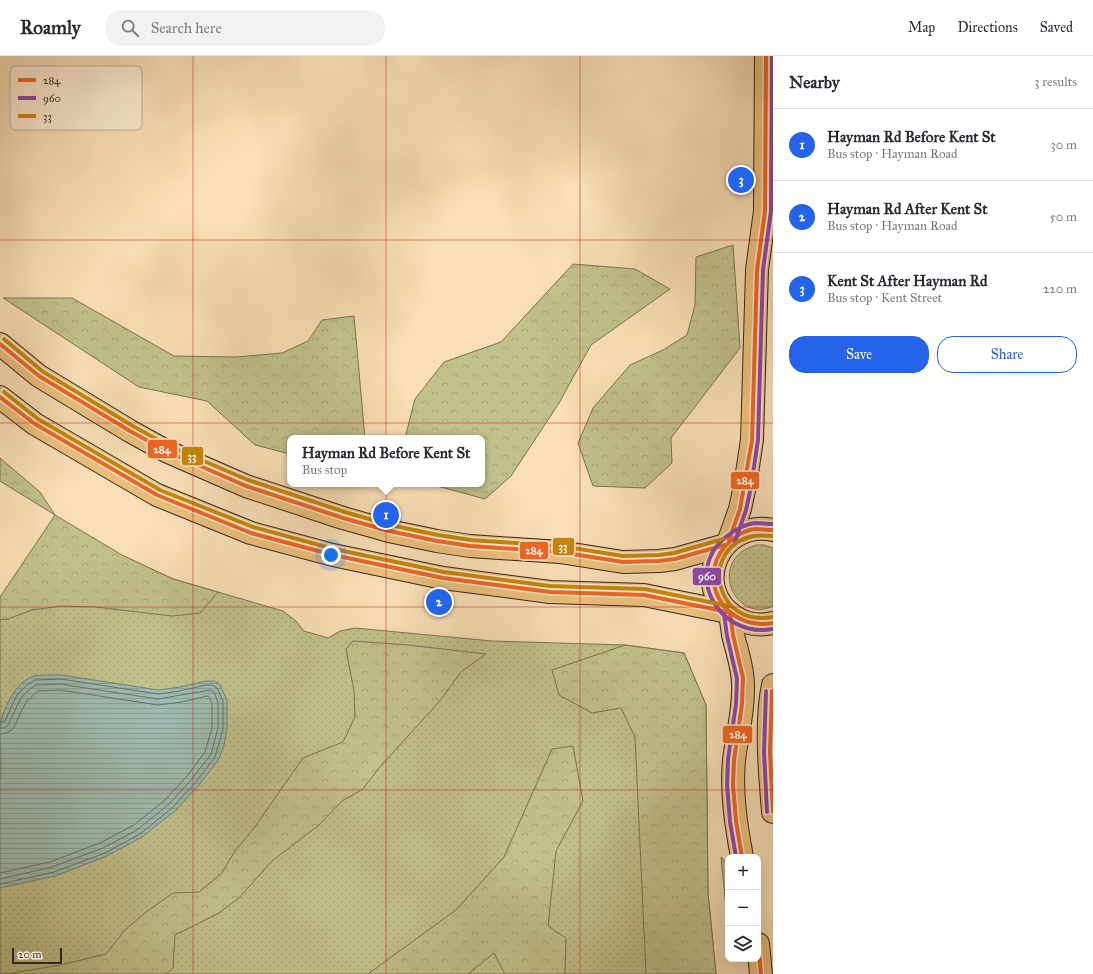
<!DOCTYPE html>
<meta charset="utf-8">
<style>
body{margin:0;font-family:"IM FELL Great Primer",serif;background:#f2f2f3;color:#2b2b33}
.controls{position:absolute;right:12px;bottom:12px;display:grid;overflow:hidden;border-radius:8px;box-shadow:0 4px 16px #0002}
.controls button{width:36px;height:36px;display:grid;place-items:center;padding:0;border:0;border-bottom:1px solid #e1e1e2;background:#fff;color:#2b2b33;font:20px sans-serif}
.scale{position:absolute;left:12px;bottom:10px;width:50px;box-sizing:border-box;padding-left:4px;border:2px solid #35251e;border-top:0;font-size:11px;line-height:14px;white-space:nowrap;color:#35251e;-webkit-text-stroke:3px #fbead0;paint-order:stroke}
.you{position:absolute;left:331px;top:499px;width:14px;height:14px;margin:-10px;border:3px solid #fff;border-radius:50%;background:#1a73e8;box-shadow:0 0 0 6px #1a73e833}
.badge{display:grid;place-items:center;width:26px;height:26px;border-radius:50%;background:#2563eb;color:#fff;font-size:13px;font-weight:700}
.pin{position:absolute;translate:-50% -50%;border:2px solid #fff;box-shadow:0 1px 4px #0006}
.popup{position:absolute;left:287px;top:379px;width:198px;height:52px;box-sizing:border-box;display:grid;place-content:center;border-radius:8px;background:#fff;filter:drop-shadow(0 1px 3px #0005);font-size:13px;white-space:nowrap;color:#7c7c81}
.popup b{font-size:15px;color:#2b2b33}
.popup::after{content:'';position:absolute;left:50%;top:100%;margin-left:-8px;border:8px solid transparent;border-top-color:#fff}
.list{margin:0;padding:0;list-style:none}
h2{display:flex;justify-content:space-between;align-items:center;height:52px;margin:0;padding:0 16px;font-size:17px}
h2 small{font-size:13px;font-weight:400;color:#7c7c81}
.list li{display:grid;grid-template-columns:26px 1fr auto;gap:12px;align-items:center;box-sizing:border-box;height:72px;padding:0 16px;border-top:1px solid #e1e1e2}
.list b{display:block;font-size:15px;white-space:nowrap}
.list p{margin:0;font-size:13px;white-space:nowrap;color:#7c7c81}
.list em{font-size:13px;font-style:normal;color:#7c7c81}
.actions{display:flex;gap:8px;padding:12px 16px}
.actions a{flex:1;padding:9px 0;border:1px solid #2563eb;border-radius:16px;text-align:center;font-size:14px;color:#2563eb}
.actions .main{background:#2563eb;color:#fff}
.icon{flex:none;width:22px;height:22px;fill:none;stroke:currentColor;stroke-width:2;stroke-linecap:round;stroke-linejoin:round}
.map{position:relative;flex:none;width:773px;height:918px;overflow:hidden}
header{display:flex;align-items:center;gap:24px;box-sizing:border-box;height:56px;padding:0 20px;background:#fff;border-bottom:1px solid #e1e1e2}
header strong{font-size:19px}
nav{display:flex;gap:22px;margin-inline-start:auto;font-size:14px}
.search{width:280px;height:36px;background:#f2f2f3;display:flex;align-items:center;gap:10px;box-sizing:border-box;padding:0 14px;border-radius:16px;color:#7c7c81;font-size:15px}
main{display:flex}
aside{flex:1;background:#fff}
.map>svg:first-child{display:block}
</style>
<header>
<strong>Roamly</strong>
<div class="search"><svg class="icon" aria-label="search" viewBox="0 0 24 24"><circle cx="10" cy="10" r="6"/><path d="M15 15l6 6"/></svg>Search here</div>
<nav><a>Map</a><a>Directions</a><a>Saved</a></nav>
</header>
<main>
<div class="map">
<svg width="773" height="918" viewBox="0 0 773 918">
<defs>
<pattern id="green-dots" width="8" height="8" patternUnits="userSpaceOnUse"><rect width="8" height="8" fill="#c1c18c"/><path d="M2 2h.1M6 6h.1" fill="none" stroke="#a6a678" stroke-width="1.8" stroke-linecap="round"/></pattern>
<pattern id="forest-crowns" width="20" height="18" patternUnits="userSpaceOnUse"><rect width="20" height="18" fill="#c1c18c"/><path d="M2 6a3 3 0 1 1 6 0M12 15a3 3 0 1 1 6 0" fill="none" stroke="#a6a678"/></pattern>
<pattern id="water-rules" width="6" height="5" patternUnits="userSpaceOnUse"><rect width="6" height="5" fill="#9ebcb1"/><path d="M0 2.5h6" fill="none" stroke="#89a198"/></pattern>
</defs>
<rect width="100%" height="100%" fill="#f9dfb7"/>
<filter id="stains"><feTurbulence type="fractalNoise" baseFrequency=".005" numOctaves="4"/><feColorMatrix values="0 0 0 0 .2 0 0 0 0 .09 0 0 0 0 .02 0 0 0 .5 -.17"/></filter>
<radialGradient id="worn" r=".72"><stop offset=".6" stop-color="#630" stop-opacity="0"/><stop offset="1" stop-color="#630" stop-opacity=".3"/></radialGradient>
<!-- green -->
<g fill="url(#green-dots)" stroke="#7b7355">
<path d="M757 489H763L773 492V550C734 569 706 502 757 489Z"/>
<polygon points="121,499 173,523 283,555 296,565 304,575 328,582 340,575 355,572 492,585 625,589 684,597 706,649 708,837 716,918 0,918 0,541"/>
<polygon points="721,801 724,804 728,813 728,872"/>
</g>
<!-- forest -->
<g fill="url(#forest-crowns)" stroke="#7b7355">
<polygon points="733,189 740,292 671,382 672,407 645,432 593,430 578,387 593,352 630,309 663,294 687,279 695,249 696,201"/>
<polygon points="573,208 635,213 670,233 591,289 559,347 511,420 485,443 430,428 482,428 482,382 405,382 415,343 444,306 501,286"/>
<polygon points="3,242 72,242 174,300 236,301 282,297 308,285 322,264 354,260 365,382 290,382 290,398 255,389 207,345 139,331"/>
<polygon points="0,402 40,436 55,459 122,499 173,523 218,536 200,557 172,560 96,551 62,550 32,554 8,563 0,564 0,541 55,459 0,425"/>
<polygon points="353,585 408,589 486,598 462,615 439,646 378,713 363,733 342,745 319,769 272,805 239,842 219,857 175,879 173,912 166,918 0,918 12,917 61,909 106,898 125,874 146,856 173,837 199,836 221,818 235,795 254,772 303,702 343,686 355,661 354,635 346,593"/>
<polygon points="625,589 684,597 706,649 708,837 716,918 646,918 635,681 621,652 592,657 559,639 552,614"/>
<polygon points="573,690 583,745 556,795 548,870 566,882 565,918 505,918 494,897 468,918 368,918 456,854 504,801 552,693"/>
</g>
<!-- water -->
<path fill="url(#water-rules)" stroke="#748076" d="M46 619H61L158 634 180 631 206 625H214L220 629 227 644V673L224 689 219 703 199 729 175 755 142 781 107 800 55 820 0 832V727C2 709 0 691 0 674 1 655 15 626 34 620 37 619 42 620 46 619Z"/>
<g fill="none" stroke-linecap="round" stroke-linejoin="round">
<!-- shore -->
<g stroke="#6a7068" stroke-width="1">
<polyline points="0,667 5,665 17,639 28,628 35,624 61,623 158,638 180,635 206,629 212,629 217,632 223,645 223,673 215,701 196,726 172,752 140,778 105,797 54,816 0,828"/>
<polyline points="0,672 4,672 8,669 21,642 31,632 37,629 60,628 158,643 210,634 214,636 218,646 218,672 211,698 192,723 169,748 137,774 103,792 52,811 0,823"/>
<polyline points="0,678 6,677 13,673 26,646 38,635 60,634 158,649 182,646 207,640 209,641 212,647 212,672 205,696 188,719 165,744 134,769 100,787 50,806 0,817"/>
</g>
<!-- major casing -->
<g stroke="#35251e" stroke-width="24">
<g id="major">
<polyline points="0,288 39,320 130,375 166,395 246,430 343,462 389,475 437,485 470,490 560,496 623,506 659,505 675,503 725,489"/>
<polyline points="0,341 35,368 157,439 251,477 333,499 443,522 550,536 644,539 728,556"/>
<path d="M773 474C720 463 689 531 735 561 746 568 760 570 773 567"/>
<polyline points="729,484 740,453 745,430 752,384 757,214 765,155 766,0"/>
<path d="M730 557C731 564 732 572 733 579 737 596 743 611 743 629 744 655 737 679 734 704 731 737 736 769 742 801"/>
<path d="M773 629C765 667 770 718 773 756"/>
<polyline points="758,888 761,918"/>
</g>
</g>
<!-- major -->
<use href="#major" stroke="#ecc07c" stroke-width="22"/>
<!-- bus-1 casing -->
<g stroke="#fbead0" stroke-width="7">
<g id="bus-1">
<polyline points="0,288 39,320 130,375 166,395 246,430 343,462 389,475 437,485 470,490 560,496 623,506 659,505 675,503 725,489"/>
<polyline points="0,341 35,368 157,439 251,477 333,499 443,522 550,536 644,539 728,556"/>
<path d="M773 474C767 474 760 473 755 473 747 474 739 478 733 483 691 516 722 576 773 567"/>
<polyline points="729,484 740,453 752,384 757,214 765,155 766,0"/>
<polyline points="730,557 733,579 743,622 742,648 734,704 733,729 736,765 742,801"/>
<polyline points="772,635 770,696 773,756"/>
<polyline points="758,888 761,918"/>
</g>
</g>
<!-- bus-2 casing -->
<g stroke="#fbead0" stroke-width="7">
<g id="bus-2">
<path d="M773 468C767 468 761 467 755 467 745 468 735 474 727 480 682 515 717 583 773 573"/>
<polyline points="735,486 746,454 751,431 758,384 763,214 771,155 772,0"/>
<polyline points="724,558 727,580 737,623 736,648 728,703 727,729 730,766 736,801"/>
<polyline points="766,635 764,696 767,756"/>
</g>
</g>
<!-- bus-3 casing -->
<g stroke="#fbead0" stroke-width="7">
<g id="bus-3">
<polyline points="4,283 42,315 133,370 169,390 248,424 345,456 390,469 438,479 471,484 560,490 623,500 659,499 674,497 723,483"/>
<polyline points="4,336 38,363 160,434 253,471 334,493 444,516 550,530 645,533 729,550"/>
<path d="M772 561C713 572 699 490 754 480 760 479 767 480 773 480"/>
</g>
</g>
<!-- bus-1 -->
<use href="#bus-1" stroke="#f26522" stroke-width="4"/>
<!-- bus-2 -->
<use href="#bus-2" stroke="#8e44ad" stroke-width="4"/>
<!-- bus-3 -->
<use href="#bus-3" stroke="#c68608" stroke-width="4"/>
</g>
<!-- grid -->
<path fill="none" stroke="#d62828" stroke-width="1" stroke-opacity="0.55" d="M193 0V918M386 0V918M580 0V918M0 184H773M0 367H773M0 551H773M0 734H773"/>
<!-- legend -->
<rect x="10" y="10" width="132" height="64" rx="6" fill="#fbead0" stroke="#c0af9b" stroke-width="1"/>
<rect x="18" y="22" width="18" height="4" fill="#f26522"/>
<rect x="18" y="40" width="18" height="4" fill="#8e44ad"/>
<rect x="18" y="58" width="18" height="4" fill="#c68608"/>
<g font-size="11" fill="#35251e">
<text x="43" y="28">284</text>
<text x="43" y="46">960</text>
<text x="43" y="64">33</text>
</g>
<g stroke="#fbead0" stroke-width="1.5">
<rect x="147" y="383" width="31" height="20" rx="4" fill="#f26522"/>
<rect x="181" y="390" width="23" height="20" rx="4" fill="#c68608"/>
<rect x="730" y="415" width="30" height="19" rx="4" fill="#f26522"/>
<rect x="552" y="481" width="23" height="19" rx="4" fill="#c68608"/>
<rect x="519" y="485" width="30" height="19" rx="4" fill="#f26522"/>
<rect x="692" y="511" width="30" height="19" rx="4" fill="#8e44ad"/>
<rect x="722" y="669" width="31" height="19" rx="4" fill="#f26522"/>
</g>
<g font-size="11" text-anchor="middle" font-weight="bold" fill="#fff">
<text x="162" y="397">284</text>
<text x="192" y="404">33</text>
<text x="745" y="428">284</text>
<text x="563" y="494">33</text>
<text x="534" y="498">284</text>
<text x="707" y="524">960</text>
<text x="738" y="682">284</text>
</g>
<rect width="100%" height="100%" filter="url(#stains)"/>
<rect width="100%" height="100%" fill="url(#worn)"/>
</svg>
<div class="controls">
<button>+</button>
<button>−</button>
<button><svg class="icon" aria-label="layers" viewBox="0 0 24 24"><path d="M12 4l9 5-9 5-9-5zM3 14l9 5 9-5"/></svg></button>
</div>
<div class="scale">20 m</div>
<div class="you"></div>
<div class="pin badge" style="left:386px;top:459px">1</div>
<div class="popup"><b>Hayman Rd Before Kent St</b>Bus stop</div>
<div class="pin badge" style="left:439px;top:546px">2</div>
<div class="pin badge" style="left:741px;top:124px">3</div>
</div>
<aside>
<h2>Nearby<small>3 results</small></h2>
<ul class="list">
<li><span class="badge">1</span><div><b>Hayman Rd Before Kent St</b><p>Bus stop · Hayman Road</p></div><em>30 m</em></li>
<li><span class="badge">2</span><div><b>Hayman Rd After Kent St</b><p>Bus stop · Hayman Road</p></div><em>50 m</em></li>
<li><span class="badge">3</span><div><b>Kent St After Hayman Rd</b><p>Bus stop · Kent Street</p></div><em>220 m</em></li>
</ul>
<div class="actions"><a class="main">Save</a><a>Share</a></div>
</aside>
</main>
